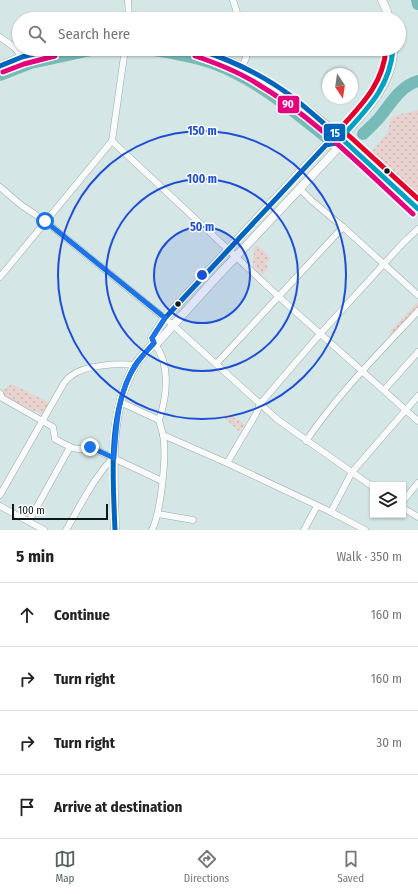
<!DOCTYPE html>
<meta charset="utf-8">
<style>
body{margin:0;font-family:"Fira Sans Condensed",sans-serif;background:#f6f6f6;color:#222}
.controls{position:absolute;right:12px;bottom:12px;display:grid;overflow:hidden;border-radius:0px;box-shadow:0 1px 3px #0004}
.controls button{width:36px;height:36px;display:grid;place-items:center;padding:0;border:0;border-bottom:1px solid #e0e0e0;background:#fff;color:#222;font:20px sans-serif}
.compass{position:absolute;left:322px;top:68px;width:36px;height:36px;border-radius:50%;background:#fff;box-shadow:0 1px 3px #0004;rotate:167deg}
.scale{position:absolute;left:12px;bottom:10px;width:96px;box-sizing:border-box;padding-left:4px;border:2px solid #0e1a19;border-top:0;font-size:11px;line-height:14px;white-space:nowrap;color:#0e1a19;-webkit-text-stroke:3px #fff;paint-order:stroke}
.stop{position:absolute;width:12px;height:12px;margin:-9px;border:3px solid #1a73e8;border-radius:50%;background:#fff}
.stop.end{background:#1a73e8;border-color:#fff;box-shadow:0 1px 4px #0008}
.list{margin:0;padding:0;list-style:none}
h2{display:flex;justify-content:space-between;align-items:center;height:52px;margin:0;padding:0 16px;font-size:17px}
h2 small{font-size:13px;font-weight:400;color:#767676}
.list li{display:grid;grid-template-columns:26px 1fr auto;gap:12px;align-items:center;box-sizing:border-box;height:64px;padding:0 16px;border-top:1px solid #e0e0e0}
.list b{display:block;font-size:15px;white-space:nowrap}
.list em{font-size:13px;font-style:normal;color:#767676}
.icon{flex:none;width:22px;height:22px;fill:none;stroke:currentColor;stroke-width:2;stroke-linecap:round;stroke-linejoin:round}
.map{position:relative;flex:none;width:418px;height:530px;overflow:hidden}
.search{position:absolute;background:#fff;box-shadow:0 1px 3px #0004;left:12px;right:12px;top:12px;height:44px;display:flex;align-items:center;gap:10px;box-sizing:border-box;padding:0 14px;border-radius:22px;color:#767676;font-size:15px}
.sheet{height:308px;background:#fff}
nav{display:flex;justify-content:space-around;align-items:center;box-sizing:border-box;height:56px;border-top:1px solid #e0e0e0;background:#fff;font-size:11px;color:#767676}
nav a{display:grid;justify-items:center;gap:2px}
nav .on{color:#536160}
.map>svg:first-child{display:block}
</style>
<div class="map">
<svg width="418" height="530" viewBox="0 0 418 530">
<defs>
<pattern id="green-dots" width="8" height="8" patternUnits="userSpaceOnUse"><rect width="8" height="8" fill="#e9d3d0"/><path d="M2 2h.1M6 6h.1" fill="none" stroke="#c7b5b2" stroke-width="1.8" stroke-linecap="round"/></pattern>
</defs>
<rect width="100%" height="100%" fill="#d4e6e5"/>
<!-- green -->
<g fill="url(#green-dots)">
<polygon points="418,110 418,196 369,155 387,133 392,116"/>
<polygon points="257,245 271,258 265,264 269,267 262,275 253,266 254,247"/>
<polygon points="418,302 418,309 393,336 389,332"/>
<polygon points="12,384 50,403 43,415 5,397 2,391"/>
<polygon points="226,413 229,416 231,415 237,420 239,419 245,425 239,431 223,417"/>
</g>
<g fill="none" stroke-linecap="round" stroke-linejoin="round">
<!-- river -->
<g stroke="#76bbb7" stroke-width="12">
<polyline points="417,0 418,4"/>
<path d="M149 49C171 53 194 56 215 64 257 80 291 109 326 137"/>
<polyline points="0,75 31,63 96,49"/>
<path d="M363 134C368 129 374 124 379 118 390 105 400 86 418 81"/>
</g>
<!-- minor casing -->
<g stroke="#9aa7a7" stroke-width="7">
<g id="minor">
<polyline points="128,0 129,19"/>
<polyline points="233,0 239,19"/>
<polyline points="0,37 14,47 22,57"/>
<polyline points="242,67 246,58 246,49"/>
<polyline points="112,141 279,297 418,421"/>
<polyline points="0,187 21,205 45,221 173,325 278,420 373,487"/>
<polyline points="300,189 312,201 343,227 418,295"/>
<polyline points="0,277 112,141 125,49"/>
<path d="M154 343C171 364 167 397 159 420"/>
<polyline points="216,364 343,227"/>
<polyline points="384,390 418,352"/>
<path d="M0 393 2 398 53 427 55 439C67 445 77 453 90 447L162 481"/>
<path d="M120 402 159 420C160 425 162 430 163 435 167 455 161 511 152 530"/>
<polyline points="163,435 227,463 331,512 365,530"/>
<path d="M306 441C338 394 379 353 418 311"/>
<polyline points="227,463 256,414 260,404 320,334 403,243 418,229"/>
<path d="M0 495 64 383C66 381 68 378 71 376 84 365 118 363 135 365"/>
<polyline points="403,501 418,483"/>
<polyline points="0,506 44,530"/>
<polyline points="403,508 418,517"/>
<polyline points="331,512 352,472 418,396"/>
<polyline points="158,514 193,520"/>
<polyline points="29,521 70,447"/>
<path d="M66 530C81 505 93 478 114 457"/>
<polyline points="304,530 317,506"/>
</g>
</g>
<!-- tertiary casing -->
<g stroke="#9aa7a7" stroke-width="9">
<g id="tertiary">
<polyline points="382,0 387,11 389,19"/>
<path d="M197 49C283 74 353 150 418 209"/>
<polyline points="0,66 22,57 53,49"/>
<path d="M154 343 152 338 165 318 300 172 326 145 336 143C359 119 394 85 393 49"/>
<path d="M115 530C114 476 107 416 134 367 139 358 147 351 154 343L158 342 213 281 337 149 336 143"/>
</g>
</g>
<!-- minor -->
<use href="#minor" stroke="#f9fbfb" stroke-width="6"/>
<!-- tertiary -->
<use href="#tertiary" stroke="#f9fbfb" stroke-width="8"/>
<!-- bus-1 casing -->
<g stroke="#fff" stroke-width="8">
<g id="bus-1">
<polyline points="0,66 22,57 53,49"/>
<path d="M115 530C113 476 107 416 134 367 139 358 147 351 154 343L152 338 165 318 326 145 336 143 341 138C324 124 308 109 291 96 263 75 231 60 197 49"/>
</g>
</g>
<!-- bus-2 casing -->
<g stroke="#fff" stroke-width="8">
<g id="bus-2">
<path d="M195 56C216 63 237 71 256 83 315 118 363 168 413 214"/>
<polyline points="3,72 24,64 55,56"/>
</g>
</g>
<!-- bus-3 casing -->
<g stroke="#fff" stroke-width="8">
<g id="bus-3">
<path d="M336 133C359 107 383 86 386 49"/>
<polyline points="346,133 418,199"/>
</g>
</g>
<!-- bus-4 casing -->
<g stroke="#fff" stroke-width="8">
<g id="bus-4">
<path d="M341 138C366 110 390 88 393 49"/>
<polyline points="341,138 418,209"/>
</g>
</g>
<!-- bus-1 -->
<use href="#bus-1" stroke="#0065bd" stroke-width="5"/>
<!-- bus-2 -->
<use href="#bus-2" stroke="#e5007d" stroke-width="5"/>
<!-- bus-3 -->
<use href="#bus-3" stroke="#e4002b" stroke-width="5"/>
<!-- bus-4 -->
<use href="#bus-4" stroke="#01a2c5" stroke-width="5"/>
</g>
<g fill="none" stroke-linecap="round" stroke-linejoin="round">
<!-- route -->
<path stroke="#1a73e8" stroke-width="5" d="M45 221 165 318 152 338 154 343C148 350 141 357 136 365 118 389 116 428 114 458L90 447"/>
</g>
<!-- distance rings -->
<circle cx="202" cy="275" r="48" fill="#1d4ed8" fill-opacity=".12"/>
<g fill="none" stroke="#1d4ed8" stroke-width="2">
<circle cx="202" cy="275" r="48"/>
<circle cx="202" cy="275" r="96"/>
<circle cx="202" cy="275" r="144"/>
</g>
<!-- markers -->
<g fill="#0e1a19" stroke="#fff" stroke-width="1.5">
<circle cx="387" cy="171" r="3.5"/>
<circle cx="178" cy="304" r="3.5"/>
</g>
<circle cx="202" cy="275" r="6" fill="#1d4ed8" stroke="#fff" stroke-width="2"/>
<g font-size="12" text-anchor="middle" font-weight="bold" fill="#1d4ed8" stroke="#fff" stroke-width="3" stroke-linejoin="round" paint-order="stroke">
<text x="202" y="135">150 m</text>
<text x="202" y="183">100 m</text>
<text x="202" y="231">50 m</text>
</g>
<g stroke="#fff" stroke-width="1.5">
<rect x="277" y="95" width="23" height="19" rx="4" fill="#e5007d"/>
<rect x="323" y="123" width="23" height="19" rx="4" fill="#0065bd"/>
</g>
<g font-size="11" text-anchor="middle" font-weight="bold" fill="#fff">
<text x="288" y="108">90</text>
<text x="335" y="137">15</text>
</g>
</svg>
<div class="controls">
<button><svg class="icon" aria-label="layers" viewBox="0 0 24 24"><path d="M12 4l9 5-9 5-9-5zM3 14l9 5 9-5"/></svg></button>
</div>
<svg class="compass" viewBox="-18 -18 36 36"><path d="M0-13l5 13h-10z" fill="#e53935"/><path d="M0 13l5-13h-10z" fill="#767676"/></svg>
<div class="scale">100 m</div>
<div class="stop" style="left:45px;top:221px"></div>
<div class="stop end" style="left:90px;top:447px"></div>
<div class="search"><svg class="icon" aria-label="search" viewBox="0 0 24 24"><circle cx="10" cy="10" r="6"/><path d="M15 15l6 6"/></svg>Search here</div>
</div>
<section class="sheet">
<h2>5 min<small>Walk · 350 m</small></h2>
<ul class="list">
<li><svg class="icon" aria-label="ahead" viewBox="0 0 24 24"><path d="M12 20V5M6 11l6-6 6 6"/></svg><div><b>Continue</b></div><em>160 m</em></li>
<li><svg class="icon" aria-label="right" viewBox="0 0 24 24"><path d="M7 20v-9h11M14 6l5 5-5 5"/></svg><div><b>Turn right</b></div><em>160 m</em></li>
<li><svg class="icon" aria-label="right" viewBox="0 0 24 24"><path d="M7 20v-9h11M14 6l5 5-5 5"/></svg><div><b>Turn right</b></div><em>30 m</em></li>
<li><svg class="icon" aria-label="arrive" viewBox="0 0 24 24"><path d="M6 21V4h12l-3 4 3 4H6"/></svg><div><b>Arrive at destination</b></div></li>
</ul>
</section>
<nav>
<a class="on"><svg class="icon" aria-label="map" viewBox="0 0 24 24"><path d="M3 6l6-2 6 2 6-2v14l-6 2-6-2-6 2zM9 4v14M15 6v14"/></svg>Map</a>
<a><svg class="icon" aria-label="directions" viewBox="0 0 24 24"><path d="M12 3l9 9-9 9-9-9zM9 14v-3h6M13 9l2 2-2 2"/></svg>Directions</a>
<a><svg class="icon" aria-label="saved" viewBox="0 0 24 24"><path d="M7 4h10v16l-5-4-5 4z"/></svg>Saved</a>
</nav>
